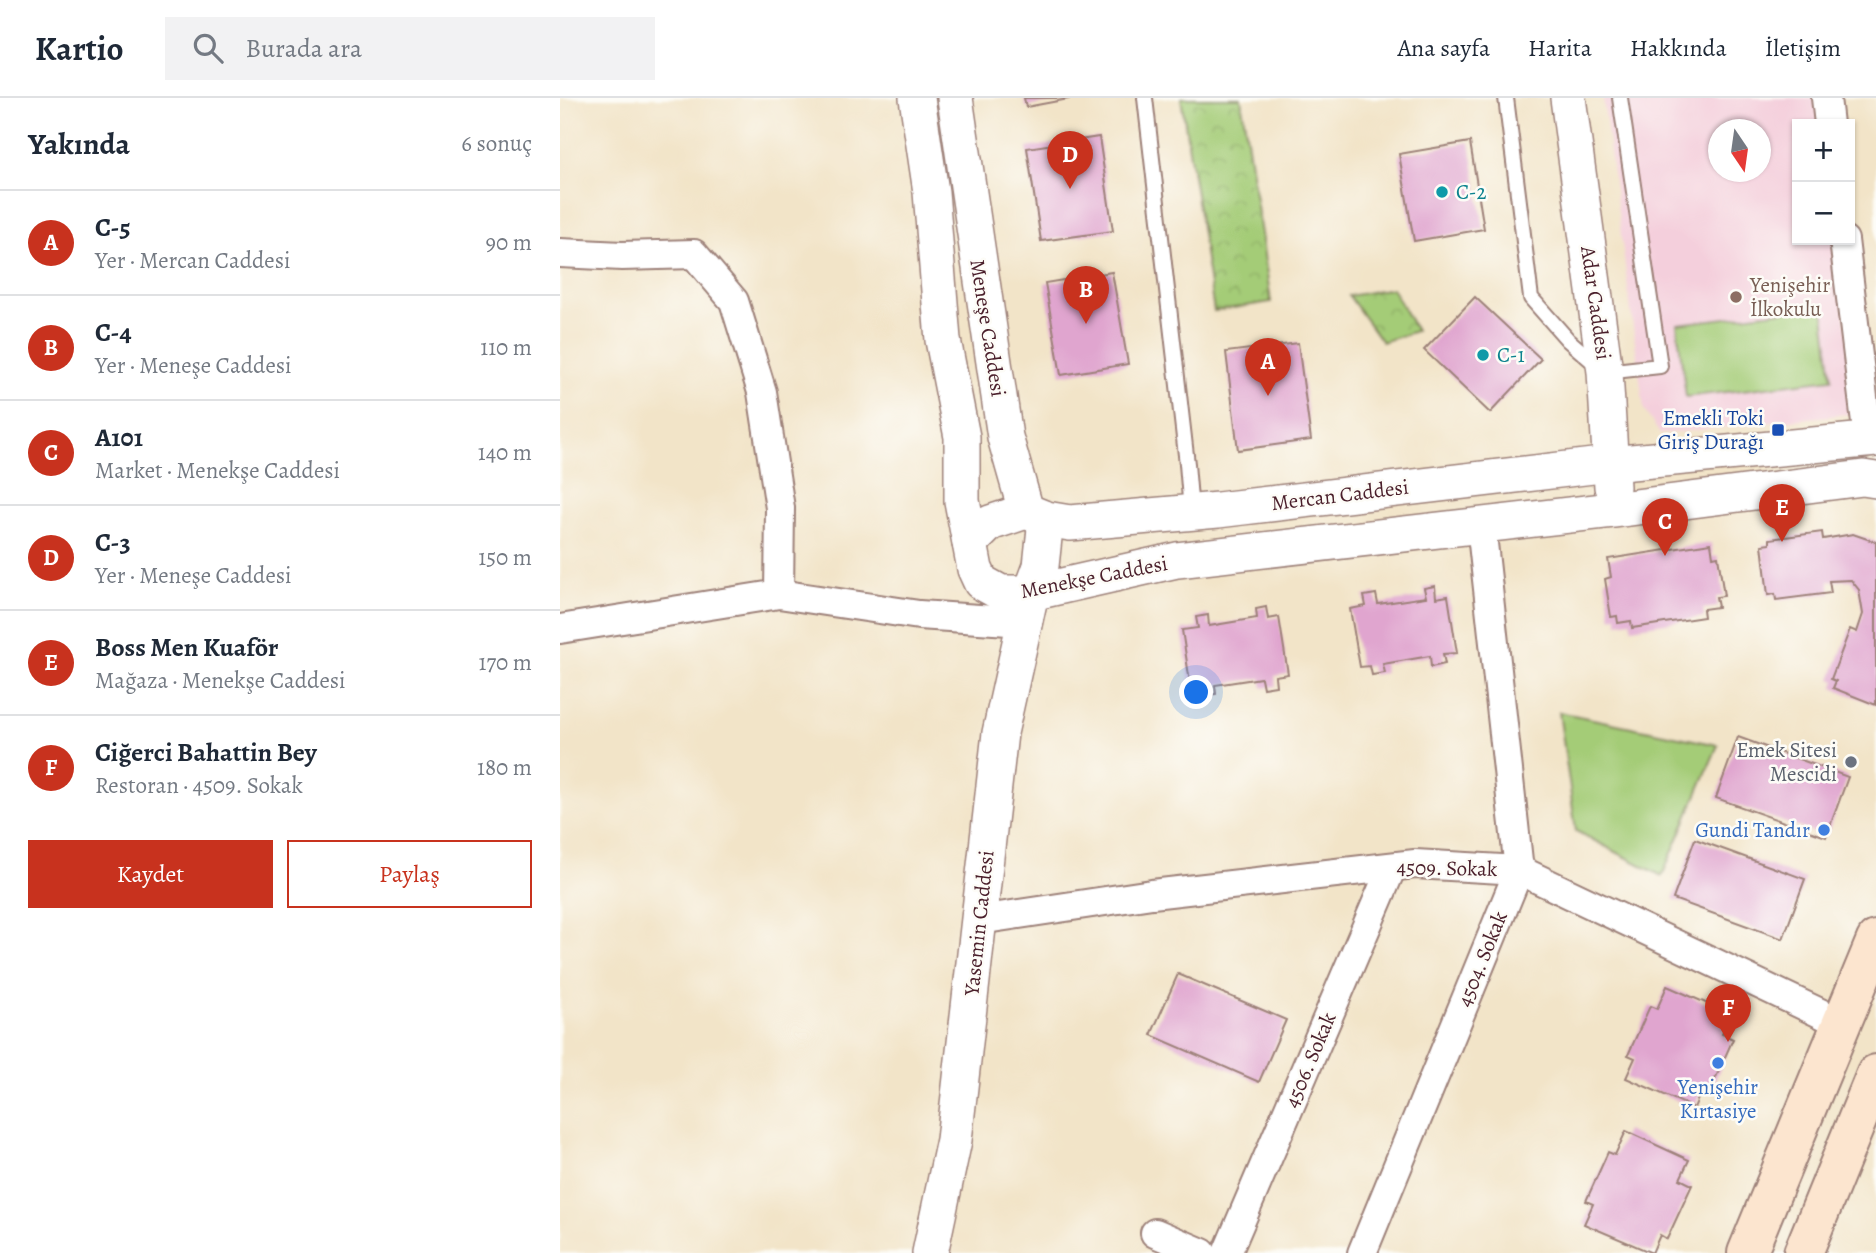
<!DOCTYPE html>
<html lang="tr">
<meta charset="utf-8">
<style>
body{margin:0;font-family:Alegreya,serif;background:#f2f2f3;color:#1f2937}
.controls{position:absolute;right:21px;top:21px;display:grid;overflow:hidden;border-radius:0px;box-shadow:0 2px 5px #0004}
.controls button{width:63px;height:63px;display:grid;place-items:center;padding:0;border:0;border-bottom:2px solid #e0e1e3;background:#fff;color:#1f2937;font:35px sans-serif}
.compass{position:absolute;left:1148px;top:21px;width:63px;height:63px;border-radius:50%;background:#fff;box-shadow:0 2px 5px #0004;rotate:167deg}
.you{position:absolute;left:637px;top:595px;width:24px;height:24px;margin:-18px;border:5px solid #fff;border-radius:50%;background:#1a73e8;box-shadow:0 0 0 10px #1a73e833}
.badge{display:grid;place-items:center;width:46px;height:46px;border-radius:50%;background:#c8321e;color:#fff;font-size:23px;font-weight:700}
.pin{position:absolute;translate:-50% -58px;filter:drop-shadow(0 2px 4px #0008)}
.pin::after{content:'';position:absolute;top:37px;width:24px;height:21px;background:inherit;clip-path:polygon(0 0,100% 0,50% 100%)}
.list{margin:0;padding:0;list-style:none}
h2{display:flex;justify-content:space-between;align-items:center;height:91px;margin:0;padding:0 28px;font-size:30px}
h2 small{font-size:23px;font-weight:400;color:#747a83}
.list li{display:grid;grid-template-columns:46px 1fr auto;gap:21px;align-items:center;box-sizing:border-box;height:105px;padding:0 28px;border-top:2px solid #e0e1e3}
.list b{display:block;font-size:26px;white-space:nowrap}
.list p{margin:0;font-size:23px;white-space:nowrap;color:#747a83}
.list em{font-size:23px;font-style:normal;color:#747a83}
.actions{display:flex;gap:14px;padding:21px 28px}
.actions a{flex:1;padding:16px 0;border:2px solid #c8321e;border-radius:0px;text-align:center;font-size:24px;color:#c8321e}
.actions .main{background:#c8321e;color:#fff}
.icon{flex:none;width:38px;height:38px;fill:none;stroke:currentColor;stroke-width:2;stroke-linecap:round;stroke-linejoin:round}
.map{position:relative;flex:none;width:1316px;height:1155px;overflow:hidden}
header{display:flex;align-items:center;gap:42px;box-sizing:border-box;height:98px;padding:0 35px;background:#fff;border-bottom:2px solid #e0e1e3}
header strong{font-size:33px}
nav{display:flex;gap:38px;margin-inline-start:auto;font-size:24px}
.search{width:490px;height:63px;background:#f2f2f3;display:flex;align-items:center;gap:18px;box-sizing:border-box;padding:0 24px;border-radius:0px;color:#747a83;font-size:26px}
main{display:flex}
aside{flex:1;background:#fff}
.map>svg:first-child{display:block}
</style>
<header>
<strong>Kartio</strong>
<div class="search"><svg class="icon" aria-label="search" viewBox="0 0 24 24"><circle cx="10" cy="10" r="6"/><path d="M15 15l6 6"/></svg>Burada ara</div>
<nav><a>Ana sayfa</a><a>Harita</a><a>Hakkında</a><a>İletişim</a></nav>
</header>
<main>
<aside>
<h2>Yakında<small>6 sonuç</small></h2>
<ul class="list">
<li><span class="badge">A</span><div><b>C-5</b><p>Yer · Mercan Caddesi</p></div><em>90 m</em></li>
<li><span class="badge">B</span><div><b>C-4</b><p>Yer · Meneşe Caddesi</p></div><em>110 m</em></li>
<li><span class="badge">C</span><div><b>A101</b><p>Market · Menekşe Caddesi</p></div><em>140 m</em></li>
<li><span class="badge">D</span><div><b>C-3</b><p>Yer · Meneşe Caddesi</p></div><em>150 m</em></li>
<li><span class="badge">E</span><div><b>Boss Men Kuaför</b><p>Mağaza · Menekşe Caddesi</p></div><em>170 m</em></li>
<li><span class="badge">F</span><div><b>Ciğerci Bahattin Bey</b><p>Restoran · 4509. Sokak</p></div><em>180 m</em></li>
</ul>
<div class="actions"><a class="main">Kaydet</a><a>Paylaş</a></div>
</aside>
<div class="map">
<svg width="1316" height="1155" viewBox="0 0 1316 1155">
<defs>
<pattern id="park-crowns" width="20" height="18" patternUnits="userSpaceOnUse" patternTransform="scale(1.75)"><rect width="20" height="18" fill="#a4cc77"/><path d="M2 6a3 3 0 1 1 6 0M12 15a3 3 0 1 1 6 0" fill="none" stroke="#8faf67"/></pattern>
</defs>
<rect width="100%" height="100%" fill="#fdfcf7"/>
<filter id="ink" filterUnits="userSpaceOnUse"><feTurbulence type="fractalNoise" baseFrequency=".0143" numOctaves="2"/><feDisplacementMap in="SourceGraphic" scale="14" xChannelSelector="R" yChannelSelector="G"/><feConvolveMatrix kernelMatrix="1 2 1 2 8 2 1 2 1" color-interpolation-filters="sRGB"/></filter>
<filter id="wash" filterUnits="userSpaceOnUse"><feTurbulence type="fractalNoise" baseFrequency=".00686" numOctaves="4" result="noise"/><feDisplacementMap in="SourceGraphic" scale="28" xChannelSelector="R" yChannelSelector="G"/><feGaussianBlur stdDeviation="1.57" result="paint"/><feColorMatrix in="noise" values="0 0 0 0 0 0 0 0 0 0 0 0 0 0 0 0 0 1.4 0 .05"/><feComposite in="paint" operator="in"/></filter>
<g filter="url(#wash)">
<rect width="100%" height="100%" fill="#f2e4c8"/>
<!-- built -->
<path fill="#f4cfdc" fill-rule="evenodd" d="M1043 0H1258L1261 26H1237V142H1275L1297 315 1100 336 1084 312ZM1158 32H1200V74H1158Z"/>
<!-- grass -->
<g fill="#a4cc77" stroke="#777651" stroke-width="2">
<polygon points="1263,208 1272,281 1126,299 1117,226"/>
<polygon points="999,614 1158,647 1102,778 1016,733"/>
</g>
<!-- park -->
<g fill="url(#park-crowns)" stroke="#777651" stroke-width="2">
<polygon points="621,0 681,0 711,204 654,213"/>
<polygon points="832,190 856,233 822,244 789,198"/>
</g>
<g id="blocks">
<!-- building -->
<g fill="#e0a5cf">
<polygon points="464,0 509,0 509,1 466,9"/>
<polygon points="539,39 553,133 481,143 467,50"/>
<polygon points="910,44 924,131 854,143 839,56"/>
<polygon points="552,174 568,266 501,277 485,185"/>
<polygon points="915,199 981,261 930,315 864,252"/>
<polygon points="738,245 751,342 678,352 666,254"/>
<polygon points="1262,434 1263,441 1293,436 1316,444 1316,607 1273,590 1276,583 1271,581 1290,531 1297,534 1303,516 1299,492 1291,482 1269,483 1271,495 1216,502 1215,496 1208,497 1202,447 1210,446 1210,441"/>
<polygon points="1151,445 1153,459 1158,458 1164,498 1156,499 1158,509 1143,511 1144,519 1072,530 1071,523 1058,525 1057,518 1051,519 1045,481 1051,479 1048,461"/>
<polygon points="875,488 876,500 888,498 897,555 883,556 885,566 871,569 870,558 823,566 825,575 812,577 810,568 800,569 790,511 806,508 804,498 816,496 818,506 866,499 864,490"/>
<polygon points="706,509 708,521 719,519 728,576 715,578 716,588 703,590 701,580 655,587 656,596 643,598 642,589 631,591 622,532 638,530 636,519 648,517 649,528 697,520 696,511"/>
<polygon points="1178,639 1288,679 1266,739 1156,700"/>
<polygon points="1135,741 1245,781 1223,841 1113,801"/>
<polygon points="618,876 726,922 699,984 591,937"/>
<polygon points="1107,888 1171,916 1162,936 1173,941 1149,995 1142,991 1134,1010 1066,980 1075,960 1068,957 1090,908 1097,911"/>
<polygon points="1066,1033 1129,1062 1120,1081 1132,1087 1107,1141 1100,1137 1092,1155 1024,1126 1033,1106 1026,1103 1048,1054 1055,1057"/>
</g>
</g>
</g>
<g filter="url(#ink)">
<use href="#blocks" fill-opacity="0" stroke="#9e827a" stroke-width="2"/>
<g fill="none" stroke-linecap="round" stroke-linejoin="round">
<!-- service casing -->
<g stroke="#9e827a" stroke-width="18">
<g id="service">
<polyline points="585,0 627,366 631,413"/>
<polyline points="946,0 971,200 1008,242 1045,274 1100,268 1060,0"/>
</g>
</g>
<!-- minor casing -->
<g stroke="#9e827a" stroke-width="32">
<g id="minor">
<polyline points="1266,0 1269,26"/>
<polyline points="1284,142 1308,341"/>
<polyline points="0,155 62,158 134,156 174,203 202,294 220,410 219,496"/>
<polyline points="0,531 219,496 359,517 464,524"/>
<polyline points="419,822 592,796 855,766 959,772 1281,925"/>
<polyline points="595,1135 642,1155"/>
<polyline points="667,1155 832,769"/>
<polyline points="802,1155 959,772 921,427"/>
</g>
</g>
<!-- tertiary casing -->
<g stroke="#9e827a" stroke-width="38">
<g id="tertiary">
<polyline points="357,0 371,94 383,242 402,339 402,403 415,471 421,484 441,495 471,495 617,462 1053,412 1303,380 1316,382"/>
<polyline points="395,0 445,339 466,413 486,421 510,425 658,412 1050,366 1316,341"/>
<polyline points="1008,0 1045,274 1052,389"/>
<polyline points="410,445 430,425 466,413"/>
<polyline points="370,1155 394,1042 440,635 471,495 481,468 486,421"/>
</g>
</g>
<!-- secondary casing -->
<g stroke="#9e827a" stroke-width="42">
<g id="secondary">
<polyline points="1187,1155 1316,842"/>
<polyline points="1243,1155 1316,976"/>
</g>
</g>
<!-- service -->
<use href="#service" stroke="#fff" stroke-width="14"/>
<!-- minor -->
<use href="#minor" stroke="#fff" stroke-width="28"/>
<!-- tertiary -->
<use href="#tertiary" stroke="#fff" stroke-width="35"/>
<!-- secondary -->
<use href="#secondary" stroke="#fce5cf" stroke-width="38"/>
</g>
</g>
<!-- markers -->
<g fill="#0f9aa8" stroke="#fdfcf7" stroke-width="2.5">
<circle cx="882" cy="94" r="7"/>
<circle cx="923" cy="257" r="7"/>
</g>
<circle fill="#8d6e63" stroke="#fdfcf7" stroke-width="2.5" cx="1176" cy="199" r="7"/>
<rect fill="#1a4fb4" stroke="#fdfcf7" stroke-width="2.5" x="1211" y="325" width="14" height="14" rx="3.5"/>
<circle fill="#6b7280" stroke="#fdfcf7" stroke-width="2.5" cx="1291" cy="664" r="7"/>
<g fill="#3f7fe0" stroke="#fdfcf7" stroke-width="2.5">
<circle cx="1264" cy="732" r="7"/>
<circle cx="1158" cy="965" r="7"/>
</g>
<g text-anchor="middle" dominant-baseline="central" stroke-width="5" stroke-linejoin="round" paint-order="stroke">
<!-- culture labels -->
<g font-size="21" fill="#0d838f" stroke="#fdfcf7" text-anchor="start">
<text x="896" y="94">C-2</text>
<text x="937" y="257">C-1</text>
</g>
<!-- education labels -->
<g font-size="21" fill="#785e54" stroke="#fdfcf7" text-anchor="start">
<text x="1190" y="187">Yenişehir<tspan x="1190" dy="24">İlkokulu</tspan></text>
</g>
<!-- street labels -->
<g font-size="21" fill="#4a1f2b" stroke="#fdfcf7">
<text transform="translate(1036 205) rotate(82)">Adar Caddesi</text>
<text transform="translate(428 230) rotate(81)">Meneşe Caddesi</text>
<text transform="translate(780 397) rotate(-7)">Mercan Caddesi</text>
<text transform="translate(534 479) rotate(-11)">Menekşe Caddesi</text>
<text transform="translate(887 770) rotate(1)">4509. Sokak</text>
<text transform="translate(419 825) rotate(-84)">Yasemin Caddesi</text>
<text transform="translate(922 861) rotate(-68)">4504. Sokak</text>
<text transform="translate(750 962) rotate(-67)">4506. Sokak</text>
</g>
<!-- transit labels -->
<g font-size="21" fill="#164399" stroke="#fdfcf7" text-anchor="end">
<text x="1204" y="320">Emekli Toki<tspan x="1204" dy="24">Giriş Durağı</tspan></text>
</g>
<!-- worship labels -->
<g font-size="21" fill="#5b616d" stroke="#fdfcf7" text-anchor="end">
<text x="1277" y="652">Emek Sitesi<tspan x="1277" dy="24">Mescidi</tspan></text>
</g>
<!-- shop labels -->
<g font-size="21" fill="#366cbe" stroke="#fdfcf7" text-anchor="end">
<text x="1250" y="732">Gundi Tandır</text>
<text x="1158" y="989" text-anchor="middle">Yenişehir<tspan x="1158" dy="24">Kırtasiye</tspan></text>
</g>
</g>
</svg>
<div class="controls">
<button>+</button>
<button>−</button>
</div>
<svg class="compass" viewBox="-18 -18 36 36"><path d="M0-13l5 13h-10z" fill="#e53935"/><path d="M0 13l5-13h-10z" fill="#747a83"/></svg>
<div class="you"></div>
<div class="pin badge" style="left:708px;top:298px">A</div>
<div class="pin badge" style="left:526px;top:226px">B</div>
<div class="pin badge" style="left:1105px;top:458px">C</div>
<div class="pin badge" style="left:510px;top:91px">D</div>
<div class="pin badge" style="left:1222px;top:444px">E</div>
<div class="pin badge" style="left:1168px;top:944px">F</div>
</div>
</main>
